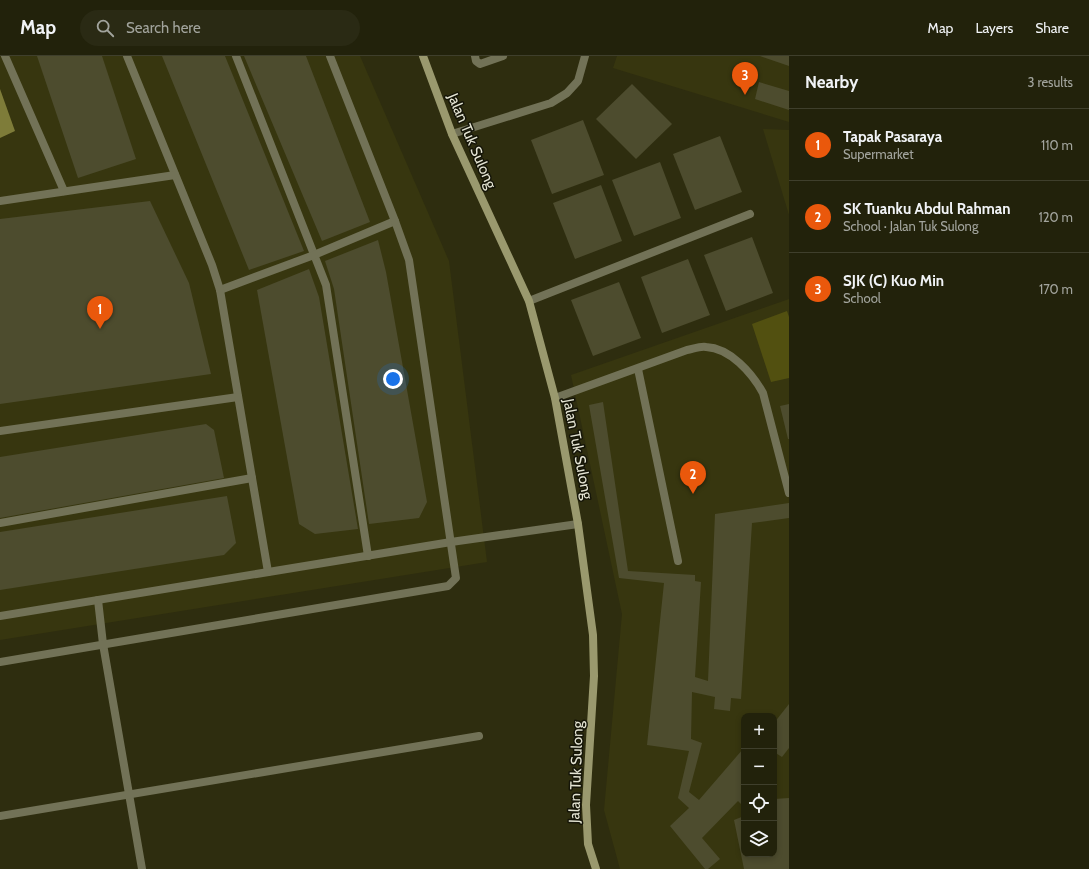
<!DOCTYPE html>
<meta charset="utf-8">
<style>
body{margin:0;font-family:Cabin,sans-serif;background:#2a2a14;color:#f1f3f6}
.controls{position:absolute;right:12px;bottom:12px;display:grid;overflow:hidden;border-radius:8px;box-shadow:0 2px 6px #0003}
.controls button{width:36px;height:36px;display:grid;place-items:center;padding:0;border:0;border-bottom:1px solid #3f3f2c;background:#22220b;color:#f1f3f6;font:20px sans-serif}
.you{position:absolute;left:393px;top:323px;width:14px;height:14px;margin:-10px;border:3px solid #fff;border-radius:50%;background:#1a73e8;box-shadow:0 0 0 6px #1a73e833}
.badge{display:grid;place-items:center;width:26px;height:26px;border-radius:50%;background:#ea580c;color:#fff;font-size:13px;font-weight:700}
.pin{position:absolute;translate:-50% -33px;filter:drop-shadow(0 1px 2px #0008)}
.pin::after{content:'';position:absolute;top:21px;width:14px;height:12px;background:inherit;clip-path:polygon(0 0,100% 0,50% 100%)}
.list{margin:0;padding:0;list-style:none}
h2{display:flex;justify-content:space-between;align-items:center;height:52px;margin:0;padding:0 16px;font-size:17px}
h2 small{font-size:13px;font-weight:400;color:#a2a49d}
.list li{display:grid;grid-template-columns:26px 1fr auto;gap:12px;align-items:center;box-sizing:border-box;height:72px;padding:0 16px;border-top:1px solid #3f3f2c}
.list b{display:block;font-size:15px;white-space:nowrap}
.list p{margin:0;font-size:13px;white-space:nowrap;color:#a2a49d}
.list em{font-size:13px;font-style:normal;color:#a2a49d}
.icon{flex:none;width:22px;height:22px;fill:none;stroke:currentColor;stroke-width:2;stroke-linecap:round;stroke-linejoin:round}
.map{position:relative;flex:none;width:789px;height:813px;overflow:hidden}
header{display:flex;align-items:center;gap:24px;box-sizing:border-box;height:56px;padding:0 20px;background:#22220b;border-bottom:1px solid #3f3f2c}
header strong{font-size:19px}
nav{display:flex;gap:22px;margin-inline-start:auto;font-size:14px}
.search{width:280px;height:36px;background:#2a2a14;display:flex;align-items:center;gap:10px;box-sizing:border-box;padding:0 14px;border-radius:22px;color:#a2a49d;font-size:15px}
main{display:flex}
aside{flex:1;background:#22220b}
.map>svg:first-child{display:block}
</style>
<header>
<strong>Map</strong>
<div class="search"><svg class="icon" aria-label="search" viewBox="0 0 24 24"><circle cx="10" cy="10" r="6"/><path d="M15 15l6 6"/></svg>Search here</div>
<nav><a>Map</a><a>Layers</a><a>Share</a></nav>
</header>
<main>
<div class="map">
<svg width="789" height="813" viewBox="0 0 789 813">
<rect width="100%" height="100%" fill="#2e2d0f"/>
<!-- built -->
<g fill="#37360f" fill-rule="evenodd">
<polygon points="0,0 360,0 449,205 487,506 0,584"/>
<polygon points="617,0 789,0 789,66 613,12"/>
<polygon points="763,73 789,74 789,159"/>
<path d="M789 243V813H620L604 754 622 558 571 319ZM744 660H774V798H744Z"/>
</g>
<!-- green -->
<polygon fill="#525010" points="787,255 789,261 789,322 771,326 752,268"/>
<!-- water -->
<polygon fill="#7e7c39" points="0,33 15,75 0,82"/>
<!-- building -->
<g fill="#4d4c2e">
<polygon points="37,0 102,0 136,103 78,122"/>
<polygon points="162,0 225,0 304,195 249,214"/>
<polygon points="244,0 306,0 370,166 322,185"/>
<polygon points="760,0 789,0 789,10"/>
<polygon points="759,26 789,35 789,54 755,43"/>
<polygon points="632,28 672,68 636,103 596,63"/>
<polygon points="583,64 604,119 552,138 531,84"/>
<polygon points="720,80 742,136 695,154 673,98"/>
<polygon points="660,106 681,162 634,180 612,124"/>
<polygon points="601,129 622,185 575,203 553,147"/>
<polygon points="150,145 189,227 211,318 0,348 0,163"/>
<polygon points="752,181 773,237 726,255 704,199"/>
<polygon points="378,184 386,216 427,446 419,462 369,468 334,233 325,205"/>
<polygon points="688,203 710,259 662,277 641,221"/>
<polygon points="309,213 319,241 358,473 315,478 299,468 257,234"/>
<polygon points="619,226 641,282 593,300 571,244"/>
<polygon points="603,346 628,515 695,519 695,525 701,526 695,621 708,625 715,458 789,447 789,462 752,467 741,643 731,642 730,655 714,653 715,641 692,636 691,683 702,687 689,736 699,744 743,693 744,694 744,751 738,745 702,782 720,803 708,813 705,813 670,770 689,752 678,742 689,695 647,689 664,527 619,522 589,349"/>
<polygon points="789,348 789,383 788,383 780,350"/>
<polygon points="206,368 214,374 224,422 0,462 0,401"/>
<polygon points="227,440 236,487 224,499 0,534 0,476"/>
<polygon points="789,648 789,692 782,701 774,696 774,667"/>
<polygon points="789,742 789,813 744,813 734,764 744,760 744,798 774,798 774,743"/>
</g>
<g fill="none" stroke-linecap="round" stroke-linejoin="round">
<!-- lane -->
<g stroke="#727257" stroke-width="8">
<polyline points="5,0 64,135"/>
<polyline points="236,0 326,229 368,500"/>
<polyline points="475,0 476,5 480,8 503,0"/>
<polyline points="220,234 314,199 395,165"/>
<polyline points="638,313 678,505"/>
<path d="M555 342 687 294C693 293 700 290 706 291 730 292 752 317 763 337L789 437"/>
<polyline points="0,467 252,422"/>
</g>
<!-- street -->
<g stroke="#727257" stroke-width="8">
<polyline points="127,0 212,209 220,234 268,516"/>
<polyline points="452,78 551,47 567,37 578,25 585,0"/>
<polyline points="0,145 175,119"/>
<polyline points="529,245 750,158"/>
<polyline points="0,375 238,341"/>
<polyline points="98,544 103,588 142,813"/>
<polyline points="0,560 451,486 578,468"/>
<polyline points="0,606 448,530 456,522 409,204 395,165 330,0"/>
<polyline points="0,760 479,680"/>
</g>
<!-- secondary -->
<polyline stroke="#9a996e" stroke-width="8" points="423,0 452,78 529,245 555,342 578,468 593,579 594,620 586,749 588,788 596,813"/>
</g>
<g text-anchor="middle" dominant-baseline="central" stroke-width="3" stroke-linejoin="round" paint-order="stroke">
<!-- street labels -->
<g font-size="15" fill="#e5e5d4" stroke="#151508">
<text transform="translate(472 85) rotate(67)">Jalan Tuk Sulong</text>
<text transform="translate(578 393) rotate(79)">Jalan Tuk Sulong</text>
<text transform="translate(576 716) rotate(-88)">Jalan Tuk Sulong</text>
</g>
</g>
</svg>
<div class="controls">
<button>+</button>
<button>−</button>
<button><svg class="icon" aria-label="locate" viewBox="0 0 24 24"><circle cx="12" cy="12" r="6"/><path d="M12 2v4M12 18v4M2 12h4M18 12h4"/></svg></button>
<button><svg class="icon" aria-label="layers" viewBox="0 0 24 24"><path d="M12 4l9 5-9 5-9-5zM3 14l9 5 9-5"/></svg></button>
</div>
<div class="you"></div>
<div class="pin badge" style="left:100px;top:273px">1</div>
<div class="pin badge" style="left:693px;top:438px">2</div>
<div class="pin badge" style="left:745px;top:39px">3</div>
</div>
<aside>
<h2>Nearby<small>3 results</small></h2>
<ul class="list">
<li><span class="badge">1</span><div><b>Tapak Pasaraya</b><p>Supermarket</p></div><em>110 m</em></li>
<li><span class="badge">2</span><div><b>SK Tuanku Abdul Rahman</b><p>School · Jalan Tuk Sulong</p></div><em>120 m</em></li>
<li><span class="badge">3</span><div><b>SJK (C) Kuo Min</b><p>School</p></div><em>170 m</em></li>
</ul>
</aside>
</main>
